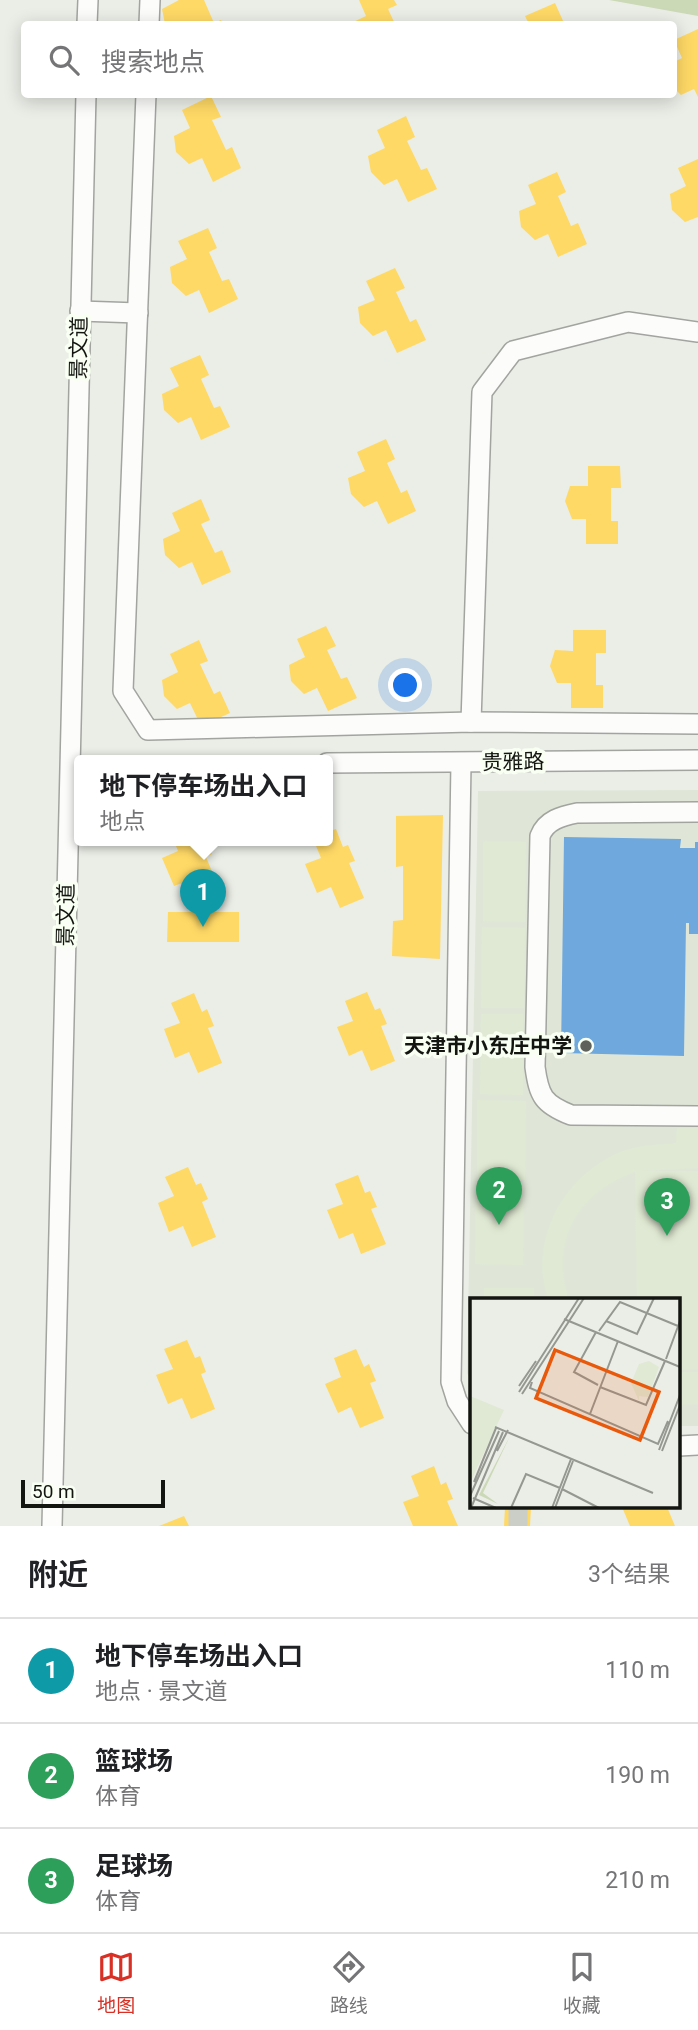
<!DOCTYPE html>
<html lang="zh">
<meta charset="utf-8">
<style>
body{margin:0;font-family:Roboto,"Noto Sans SC",sans-serif;background:#f6f6f6;color:#202124}
.scale{position:absolute;left:21px;bottom:18px;width:144px;box-sizing:border-box;padding-left:7px;border:4px solid #131511;border-top:0;font-size:19px;line-height:24px;white-space:nowrap;color:#131511;-webkit-text-stroke:5px #f9fff2;paint-order:stroke}
.you{position:absolute;left:406px;top:686px;width:24px;height:24px;margin:-18px;border:5px solid #fff;border-radius:50%;background:#1a73e8;box-shadow:0 0 0 10px #1a73e833}
.badge{display:grid;place-items:center;width:46px;height:46px;border-radius:50%;background:#d93025;color:#fff;font-size:23px;font-weight:700}
.pin{position:absolute;translate:-50% -58px;filter:drop-shadow(0 2px 4px #0008)}
.pin::after{content:'';position:absolute;top:37px;width:24px;height:21px;background:inherit;clip-path:polygon(0 0,100% 0,50% 100%)}
.popup{position:absolute;left:74px;top:755px;width:259px;height:91px;box-sizing:border-box;display:grid;place-content:center;border-radius:7px;background:#fff;filter:drop-shadow(0 2px 5px #0005);font-size:23px;white-space:nowrap;color:#757577}
.popup b{font-size:26px;color:#202124}
.popup::after{content:'';position:absolute;left:50%;top:100%;margin-left:-14px;border:14px solid transparent;border-top-color:#fff}
.list{margin:0;padding:0;list-style:none}
h2{display:flex;justify-content:space-between;align-items:center;height:91px;margin:0;padding:0 28px;font-size:30px}
h2 small{font-size:23px;font-weight:400;color:#757577}
.list li{display:grid;grid-template-columns:46px 1fr auto;gap:21px;align-items:center;box-sizing:border-box;height:105px;padding:0 28px;border-top:2px solid #e0e0e0}
.list b{display:block;font-size:26px;white-space:nowrap}
.list p{margin:0;font-size:23px;white-space:nowrap;color:#757577}
.list em{font-size:23px;font-style:normal;color:#757577}
.icon{flex:none;width:38px;height:38px;fill:none;stroke:currentColor;stroke-width:2;stroke-linecap:round;stroke-linejoin:round}
.map{position:relative;flex:none;width:698px;height:1526px;overflow:hidden}
.search{position:absolute;background:#fff;box-shadow:0 4px 18px #0003;left:21px;right:21px;top:21px;height:77px;display:flex;align-items:center;gap:18px;box-sizing:border-box;padding:0 24px;border-radius:7px;color:#757577;font-size:26px}
.sheet{height:406px;background:#fff}
nav{display:flex;justify-content:space-around;align-items:center;box-sizing:border-box;height:98px;border-top:2px solid #e0e0e0;background:#fff;font-size:19px;color:#757577}
nav a{display:grid;justify-items:center;gap:4px}
nav .on{color:#d93025}
.map>svg:first-child{display:block}
</style>
<div class="map">
<svg width="698" height="1526" viewBox="0 0 698 1526">
<rect width="100%" height="100%" fill="#ebeee7"/>
<!-- built -->
<polygon fill="#dfe6d7" points="698,790 698,1426 679,1426 679,1300 472,1300 472,1385 467,1373 478,791"/>
<!-- green -->
<g fill="#e0e9d3">
<polygon points="483,841 526,842 525,922 483,921"/>
<polygon points="482,927 525,928 524,1008 481,1008"/>
<polygon points="481,1014 523,1014 523,1095 480,1094"/>
<polygon points="477,1100 526,1101 525,1180 477,1179"/>
<path d="M677 1128H698V1168L641 1171H698V1369L679 1370V1300H637L635 1172C578 1192 549 1242 569 1300H548C529 1241 561 1178 618 1153 636 1145 657 1145 676 1143Z"/>
<polygon points="476,1184 524,1185 523,1265 475,1264"/>
<rect x="484" y="1288" width="50" height="12"/>
<polygon points="679,1372 698,1372 698,1404 679,1405"/>
</g>
<!-- forest -->
<polygon fill="#cbd9b7" points="609,0 698,0 698,16"/>
<!-- homes -->
<g fill="#ffd966">
<polygon points="179,0 204,0 214,23 221,20 223,24 165,24 162,9"/>
<polygon points="359,0 394,0 397,5 388,9 395,24 349,24 366,16"/>
<polygon points="555,3 564,23 529,24 525,16"/>
<polygon points="698,29 698,97 694,89 681,95 674,88 674,62 682,58 674,40"/>
<polygon points="211,96 221,117 212,120 226,150 232,147 241,168 213,182 202,158 189,164 176,152 174,136 190,128 182,110"/>
<polygon points="406,116 415,137 407,141 421,170 427,168 437,189 408,202 397,179 384,185 371,172 368,156 385,148 377,130"/>
<polygon points="698,159 698,217 685,222 672,210 670,194 686,186 678,168"/>
<polygon points="557,172 566,192 558,196 571,226 578,223 587,244 558,257 548,234 535,240 521,227 519,211 536,204 528,185"/>
<polygon points="208,228 217,248 209,252 222,281 229,279 238,299 209,313 199,290 186,296 172,283 170,267 187,259 178,241"/>
<polygon points="395,268 405,288 396,292 410,322 416,319 426,340 397,353 386,330 373,336 360,323 358,307 375,300 366,281"/>
<polygon points="200,355 209,375 201,379 214,408 220,406 230,427 201,440 191,417 178,423 164,410 162,394 179,386 170,368"/>
<polygon points="386,439 395,459 387,463 401,493 407,490 416,511 388,524 377,501 364,507 351,494 348,478 365,471 357,452"/>
<polygon points="588,466 620,466 621,488 611,488 611,521 618,521 618,544 586,544 586,519 572,519 565,501 570,486 588,486"/>
<polygon points="201,499 210,520 201,524 215,553 222,550 231,572 202,585 192,562 179,568 165,555 163,539 180,531 172,513"/>
<polygon points="326,626 336,646 327,650 341,679 347,677 357,698 328,711 317,688 304,694 291,681 289,665 305,657 297,639"/>
<polygon points="573,630 606,630 606,653 596,653 596,685 603,685 603,708 571,708 571,683 557,683 550,666 555,650 573,651"/>
<polygon points="199,640 208,661 200,664 214,694 220,691 230,713 201,726 190,703 177,709 164,696 162,680 178,672 170,654"/>
<polygon points="443,815 440,959 392,956 393,921 403,920 403,866 396,867 396,816"/>
<polygon points="336,829 343,847 348,845 355,861 349,863 364,898 340,908 331,887 317,893 305,864 321,858 314,841 327,841 327,832"/>
<polygon points="174,841 206,841 212,854 206,857 220,891 196,902 187,881 174,886 162,858 178,851"/>
<polygon points="168,912 239,912 239,942 167,942"/>
<polygon points="367,992 375,1010 380,1008 387,1024 381,1026 395,1061 371,1071 362,1050 349,1056 337,1027 353,1021 345,1001"/>
<polygon points="194,993 202,1012 207,1009 214,1026 208,1028 222,1063 198,1073 189,1052 175,1058 164,1029 180,1023 171,1003"/>
<polygon points="188,1167 196,1185 201,1183 208,1199 202,1202 216,1237 192,1247 183,1226 169,1232 158,1203 174,1196 165,1177"/>
<polygon points="358,1175 365,1193 370,1191 377,1207 371,1209 386,1244 361,1254 353,1233 339,1239 327,1210 343,1204 335,1184"/>
<polygon points="187,1340 195,1358 200,1356 206,1372 201,1374 215,1409 191,1419 182,1398 168,1404 156,1375 173,1369 164,1349"/>
<polygon points="356,1349 364,1367 369,1364 376,1381 370,1383 384,1418 360,1428 351,1407 338,1413 325,1384 341,1377 334,1358"/>
<polygon points="434,1466 441,1485 446,1482 453,1499 447,1501 458,1526 413,1526 403,1502 419,1496 411,1476"/>
<polygon points="505,1507 531,1507 530,1526 504,1526"/>
<polygon points="622,1507 667,1507 675,1526 630,1526"/>
<polygon points="184,1516 189,1526 159,1526"/>
</g>
<!-- schools -->
<polygon fill="#6fa8dc" points="564,837 681,839 680,848 695,848 695,842 698,842 698,934 689,934 689,923 686,923 684,1056 561,1053"/>
<g fill="none" stroke-linecap="round" stroke-linejoin="round">
<!-- minor-tunnel -->
<polyline stroke="#cbcdc7" stroke-width="19" stroke-dasharray="19 10" stroke-linecap="butt" points="518,1526 518,1507"/>
<!-- minor casing -->
<g stroke="#a2a4a0" stroke-width="22">
<g id="minor">
<polyline points="87,24 88,0"/>
<polyline points="149,24 150,0"/>
<polyline points="146,94 123,691 148,730 471,722 698,724"/>
<polyline points="80,311 138,313"/>
<polyline points="471,722 482,392 513,351 628,322 698,332"/>
<polyline points="327,763 698,760"/>
<polyline points="461,763 451,1382 457,1401 472,1424"/>
<path d="M698 812 577 813C562 816 546 820 540 836L535 1067C539 1096 543 1104 571 1115L698 1116"/>
<polyline points="679,1446 698,1445"/>
<polyline points="52,1526 86,94"/>
</g>
</g>
<!-- minor -->
<use href="#minor" stroke="#fcfcfb" stroke-width="19"/>
</g>
<!-- markers -->
<circle fill="#5f615c" stroke="#f9fff2" stroke-width="2.5" cx="586" cy="1046" r="7"/>
<g text-anchor="middle" dominant-baseline="central" stroke-width="7" stroke-linejoin="round" paint-order="stroke">
<!-- street labels -->
<g font-size="21" fill="#131511" stroke="#f9fff2">
<text transform="translate(79 348) rotate(-89)">景文道</text>
<text transform="translate(513 762) rotate(-1)">贵雅路</text>
<text transform="translate(66 915) rotate(-89)">景文道</text>
</g>
<!-- poi labels -->
<g font-size="21" font-weight="bold" fill="#131511" stroke="#f9fff2" text-anchor="end">
<text x="572" y="1046">天津市小东庄中学</text>
</g>
</g>
<!-- overview -->
<g transform="translate(470 1298)">
<rect width="210" height="210" fill="#ebeee7"/>
<path d="M179 63 189 69 178 99 169 98V103L161 85 169 66ZM0 98 34 112 0 185Z" fill="#e0e9d3"/>
<path d="M40 138 13 195 28 206 9 197Z" fill="#cbd9b7"/>
<path fill="none" stroke="#959791" stroke-width="2" d="M94 21 210 69M136 23 167 36 184 0M129 33 150 4 208 28M126 34 104 74 128 87M196 61 210 23M62 84 60 90 188 146 198 123M49 88 66 63M130 89 176 107 195 63M49 94 109 0M52 96 114 0M120 116 148 43M25 129 183 195M189 152 210 97M27 153 38 132M192 153 210 107M4 184 26 130M92 191 129 210M0 198 29 133M3 200 26 210M1 210 33 134M41 210 56 176 90 190M82 210 101 161M85 210 103 163"/>
<path fill="#e8590c" fill-opacity="0.15" stroke="#e8590c" stroke-width="3.5" d="M85 52 189 94 170 142 66 100Z"/>
<rect width="210" height="210" fill="none" stroke="#131511" stroke-width="3.5"/>
</g>
</svg>
<div class="scale">50 m</div>
<div class="you"></div>
<div class="pin badge" style="left:203px;top:927px;background:#0f9aa8">1</div>
<div class="popup"><b>地下停车场出入口</b>地点</div>
<div class="pin badge" style="left:499px;top:1225px;background:#2e9e5b">2</div>
<div class="pin badge" style="left:667px;top:1236px;background:#2e9e5b">3</div>
<div class="search"><svg class="icon" aria-label="search" viewBox="0 0 24 24"><circle cx="10" cy="10" r="6"/><path d="M15 15l6 6"/></svg>搜索地点</div>
</div>
<section class="sheet">
<h2>附近<small>3个结果</small></h2>
<ul class="list">
<li><span class="badge" style="background:#0f9aa8">1</span><div><b>地下停车场出入口</b><p>地点 · 景文道</p></div><em>110 m</em></li>
<li><span class="badge" style="background:#2e9e5b">2</span><div><b>篮球场</b><p>体育</p></div><em>190 m</em></li>
<li><span class="badge" style="background:#2e9e5b">3</span><div><b>足球场</b><p>体育</p></div><em>210 m</em></li>
</ul>
</section>
<nav>
<a class="on"><svg class="icon" aria-label="map" viewBox="0 0 24 24"><path d="M3 6l6-2 6 2 6-2v14l-6 2-6-2-6 2zM9 4v14M15 6v14"/></svg>地图</a>
<a><svg class="icon" aria-label="directions" viewBox="0 0 24 24"><path d="M12 3l9 9-9 9-9-9zM9 14v-3h6M13 9l2 2-2 2"/></svg>路线</a>
<a><svg class="icon" aria-label="saved" viewBox="0 0 24 24"><path d="M7 4h10v16l-5-4-5 4z"/></svg>收藏</a>
</nav>
